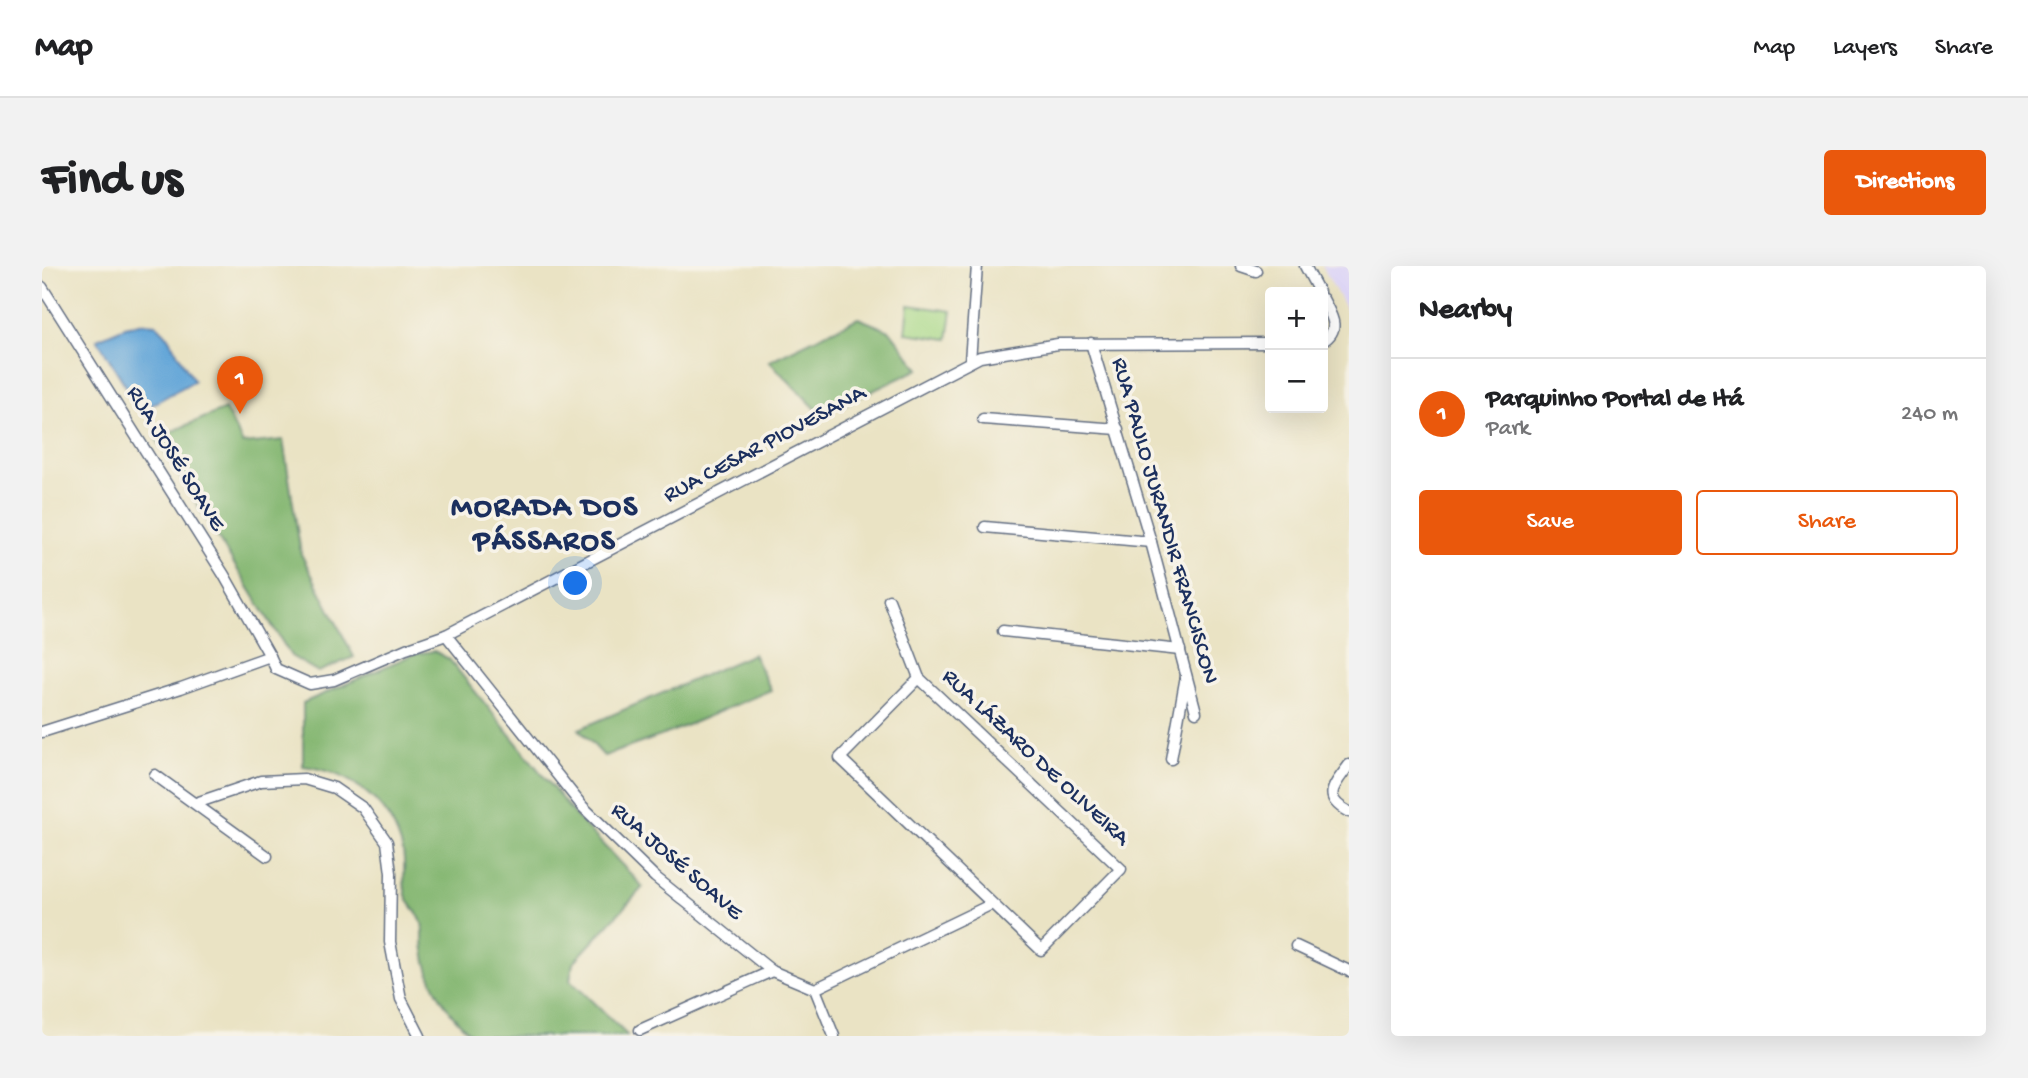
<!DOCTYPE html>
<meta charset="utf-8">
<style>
body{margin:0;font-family:"Gochi Hand",sans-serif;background:#f2f2f2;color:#202124}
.controls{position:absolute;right:21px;top:21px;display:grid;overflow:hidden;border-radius:7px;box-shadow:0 7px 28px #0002}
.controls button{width:63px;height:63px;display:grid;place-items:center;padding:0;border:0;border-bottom:2px solid #e0e0e0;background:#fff;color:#202124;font:35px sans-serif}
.you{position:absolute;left:534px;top:318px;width:24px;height:24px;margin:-18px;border:5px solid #fff;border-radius:50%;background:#1a73e8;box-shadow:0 0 0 10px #1a73e833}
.badge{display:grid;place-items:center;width:46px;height:46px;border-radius:50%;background:#ea580c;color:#fff;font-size:23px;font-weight:700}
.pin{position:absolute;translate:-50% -58px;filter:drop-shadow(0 2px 4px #0008)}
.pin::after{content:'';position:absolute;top:37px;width:24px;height:21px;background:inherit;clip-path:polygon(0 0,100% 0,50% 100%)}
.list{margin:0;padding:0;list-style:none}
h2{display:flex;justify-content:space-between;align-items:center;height:91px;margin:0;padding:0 28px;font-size:30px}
h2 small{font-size:23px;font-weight:400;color:#757577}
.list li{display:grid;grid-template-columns:46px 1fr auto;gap:21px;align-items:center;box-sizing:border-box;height:112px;padding:0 28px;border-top:2px solid #e0e0e0}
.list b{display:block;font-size:26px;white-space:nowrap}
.list p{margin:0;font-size:23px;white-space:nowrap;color:#757577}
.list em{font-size:23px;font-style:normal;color:#757577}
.actions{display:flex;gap:14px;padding:21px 28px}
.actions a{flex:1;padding:16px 0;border:2px solid #ea580c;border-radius:7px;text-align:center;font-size:24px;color:#ea580c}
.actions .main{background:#ea580c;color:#fff}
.map{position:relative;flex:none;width:1307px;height:770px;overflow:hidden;border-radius:7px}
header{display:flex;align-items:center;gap:42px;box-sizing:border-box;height:98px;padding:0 35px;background:#fff;border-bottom:2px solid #e0e0e0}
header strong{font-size:33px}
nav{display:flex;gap:38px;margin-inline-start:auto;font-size:24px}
.intro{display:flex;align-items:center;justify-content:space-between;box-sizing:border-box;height:168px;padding:0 42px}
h1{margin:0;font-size:49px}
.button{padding:18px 32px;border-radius:7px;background:#ea580c;color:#fff;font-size:24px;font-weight:700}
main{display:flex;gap:42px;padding:0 42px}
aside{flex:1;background:#fff;border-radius:7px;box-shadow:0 7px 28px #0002}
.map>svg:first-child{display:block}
</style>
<header>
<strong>Map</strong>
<nav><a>Map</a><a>Layers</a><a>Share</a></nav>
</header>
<div class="intro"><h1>Find us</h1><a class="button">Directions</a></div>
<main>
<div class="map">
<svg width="1307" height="770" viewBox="0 0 1307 770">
<rect width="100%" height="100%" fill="#f7f3e8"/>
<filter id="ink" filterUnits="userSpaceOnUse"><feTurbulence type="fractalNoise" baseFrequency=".0143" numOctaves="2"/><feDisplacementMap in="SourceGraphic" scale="14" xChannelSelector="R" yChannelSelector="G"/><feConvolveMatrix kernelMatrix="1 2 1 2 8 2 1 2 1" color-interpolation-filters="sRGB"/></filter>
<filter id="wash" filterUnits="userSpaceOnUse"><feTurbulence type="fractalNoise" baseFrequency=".00686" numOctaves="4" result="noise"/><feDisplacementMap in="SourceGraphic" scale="28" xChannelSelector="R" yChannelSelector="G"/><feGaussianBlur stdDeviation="1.57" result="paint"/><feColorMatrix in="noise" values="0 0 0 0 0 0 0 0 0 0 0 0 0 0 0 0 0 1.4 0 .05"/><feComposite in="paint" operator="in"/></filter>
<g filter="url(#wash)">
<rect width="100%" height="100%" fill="#eae3c4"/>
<!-- built -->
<polygon fill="#ddd5f6" points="1280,0 1307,0 1307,48 1302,40"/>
<!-- green -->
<polygon fill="#a8d886" stroke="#628472" stroke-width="2" points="867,39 910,45 906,73 864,67"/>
<!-- forest -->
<g fill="#86b873" stroke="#507468" stroke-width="2">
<polygon points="816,52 848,65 877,103 780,149 727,95"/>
<polygon points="183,143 201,178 241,174 259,288 312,391 276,406 249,390 114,172"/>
<path d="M392 385 407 393 532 548 601 621 531 697 528 714 586 770H432L428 767C404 745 386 718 382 684 380 676 382 665 380 657 377 647 367 639 364 629 360 615 364 600 361 586 350 537 309 506 261 500V437L372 388Z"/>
<polygon points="711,388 729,424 624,468 562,490 537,463"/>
</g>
<!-- water -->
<polygon fill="#63a6d8" stroke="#3f6a9b" stroke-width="2" points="101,57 114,58 124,68 152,115 99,145 55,73 83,61"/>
</g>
<g filter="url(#ink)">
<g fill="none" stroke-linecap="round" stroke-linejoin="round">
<!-- minor casing -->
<g stroke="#636e82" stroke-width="13">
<g id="minor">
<polyline points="1199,0 1214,5"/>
<polyline points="1263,0 1277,26"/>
<polyline points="0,21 182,309 228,390"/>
<path d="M1281 33C1289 49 1300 63 1281 75"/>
<polyline points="1049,77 1109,276 1154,446"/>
<polyline points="928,95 935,0"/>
<polyline points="941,153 1076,163"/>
<polyline points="943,261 1109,276"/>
<polyline points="847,334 877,412 1079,603 999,684 798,492 877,412"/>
<polyline points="961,365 1138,384"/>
<polyline points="404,369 541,541 613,611 730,705 773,723 792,770"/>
<polyline points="0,466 139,422 228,390 234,403 268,418 292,414 364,383 404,369 938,91 1016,78 1228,77"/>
<polyline points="1129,493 1144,410"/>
<path d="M1307 499C1293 519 1278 531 1307 546"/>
<polyline points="113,509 225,590"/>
<polyline points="154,537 219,515 262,513 292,522 321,542 345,576 349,607 348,676 359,733 378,770"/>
<polyline points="1254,680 1307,705"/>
<polyline points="773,723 950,638"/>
<polyline points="598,764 730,705"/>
</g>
</g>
<!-- minor -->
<use href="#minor" stroke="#fff" stroke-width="10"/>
</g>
</g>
<g text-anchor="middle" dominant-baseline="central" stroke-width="7" stroke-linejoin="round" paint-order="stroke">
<!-- street labels -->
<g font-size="23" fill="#1b2f5e" stroke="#f7f3e8">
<text transform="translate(723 179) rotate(-28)">RUA CESAR PIOVESANA</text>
<text transform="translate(133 193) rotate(58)">RUA JOSÉ SOAVE</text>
<text transform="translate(1122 255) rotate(74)">RUA PAULO JURANDIR FRANCISCON</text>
<text transform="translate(993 492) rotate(43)">RUA LÁZARO DE OLIVEIRA</text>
<text transform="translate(634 596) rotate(41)">RUA JOSÉ SOAVE</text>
</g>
<!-- district labels -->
<g font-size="30" font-weight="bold" letter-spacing="2" fill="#1b2f5e" stroke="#f7f3e8">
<text x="503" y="243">MORADA DOS<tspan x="503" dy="34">PÁSSAROS</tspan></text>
</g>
</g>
</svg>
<div class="controls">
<button>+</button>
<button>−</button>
</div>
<div class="you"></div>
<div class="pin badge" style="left:198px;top:148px">1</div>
</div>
<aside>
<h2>Nearby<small></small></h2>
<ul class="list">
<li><span class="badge">1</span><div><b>Parquinho Portal de Itá</b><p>Park</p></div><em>240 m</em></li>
</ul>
<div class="actions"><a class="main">Save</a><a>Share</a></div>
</aside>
</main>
